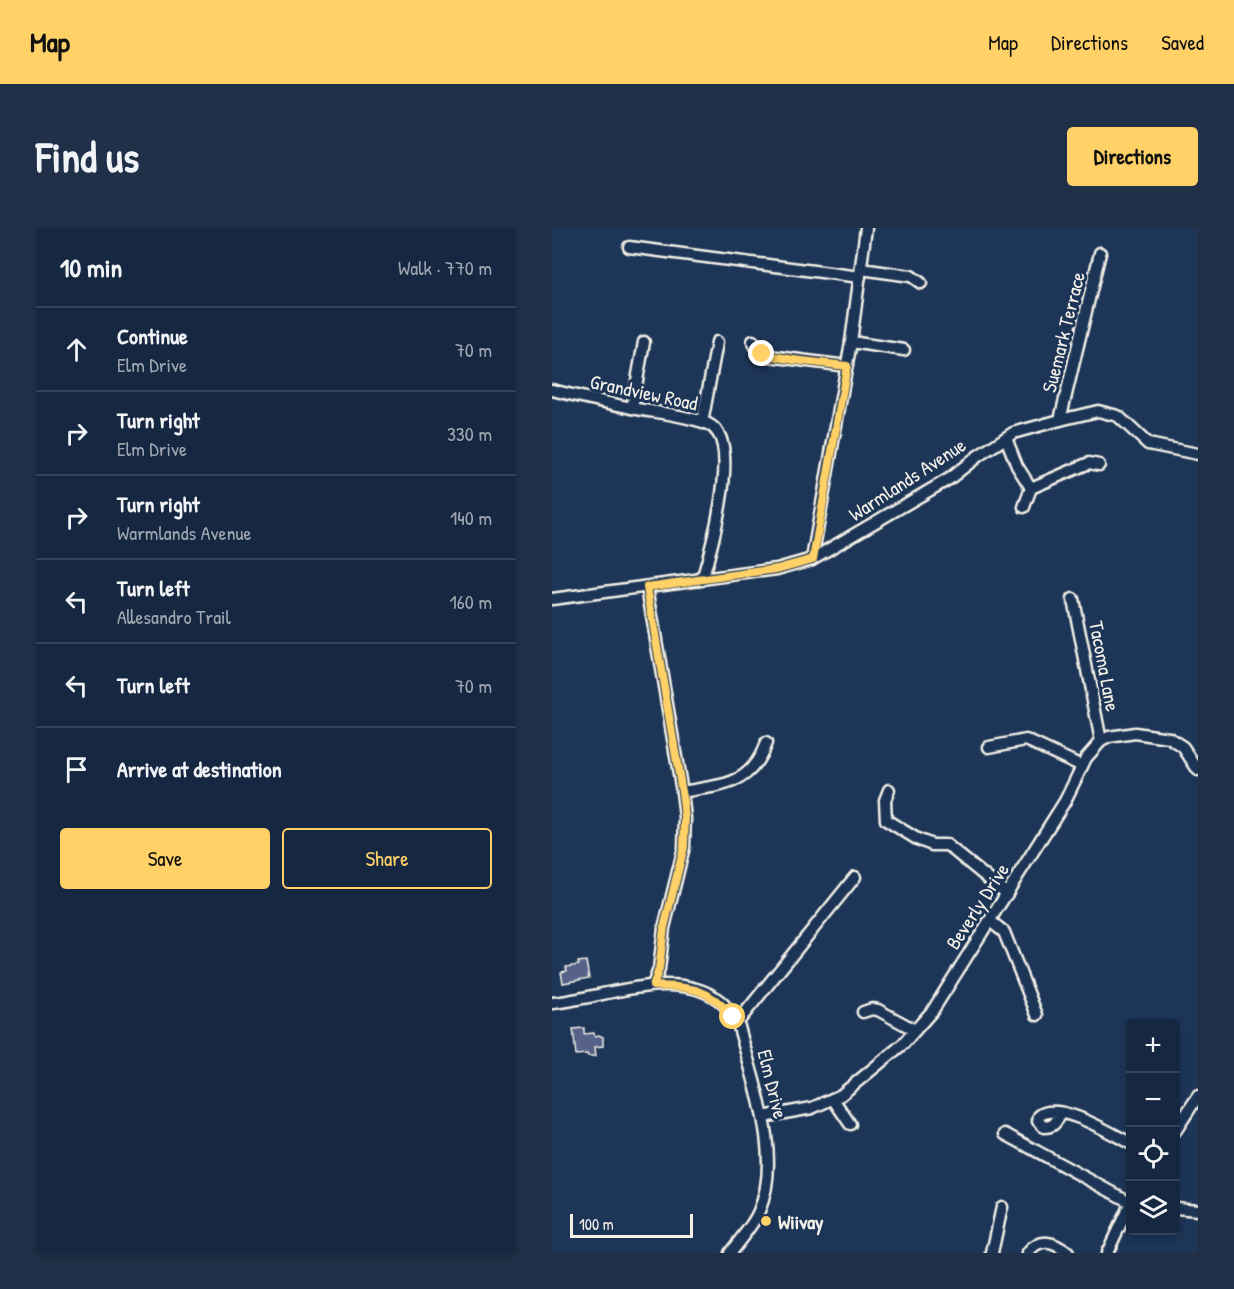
<!DOCTYPE html>
<meta charset="utf-8">
<style>
body{margin:0;font-family:"Patrick Hand",sans-serif;background:#1f3048;color:#f1f3f6}
.controls{position:absolute;right:18px;bottom:18px;display:grid;overflow:hidden;border-radius:6px;box-shadow:0 3px 9px #0003}
.controls button{width:54px;height:54px;display:grid;place-items:center;padding:0;border:0;border-bottom:2px solid #35445a;background:#162841;color:#f1f3f6;font:30px sans-serif}
.scale{position:absolute;left:18px;bottom:15px;width:123px;box-sizing:border-box;padding-left:6px;border:3px solid #f4f1e8;border-top:0;font-size:16px;line-height:21px;white-space:nowrap;color:#f4f1e8;-webkit-text-stroke:4px #1d3557;paint-order:stroke}
.stop{position:absolute;width:18px;height:18px;margin:-14px;border:4px solid #ffd166;border-radius:50%;background:#fff}
.stop.end{background:#ffd166;border-color:#fff;box-shadow:0 2px 6px #0008}
.list{margin:0;padding:0;list-style:none}
h2{display:flex;justify-content:space-between;align-items:center;height:78px;margin:0;padding:0 24px;font-size:26px}
h2 small{font-size:20px;font-weight:400;color:#9ea6b1}
.list li{display:grid;grid-template-columns:39px 1fr auto;gap:18px;align-items:center;box-sizing:border-box;height:84px;padding:0 24px;border-top:2px solid #35445a}
.list b{display:block;font-size:22px;white-space:nowrap}
.list p{margin:0;font-size:20px;white-space:nowrap;color:#9ea6b1}
.list em{font-size:20px;font-style:normal;color:#9ea6b1}
.actions{display:flex;gap:12px;padding:18px 24px}
.actions a{flex:1;padding:14px 0;border:2px solid #ffd166;border-radius:6px;text-align:center;font-size:21px;color:#ffd166}
.actions .main{background:#ffd166;color:#111}
.icon{flex:none;width:33px;height:33px;fill:none;stroke:currentColor;stroke-width:2;stroke-linecap:round;stroke-linejoin:round}
.map{position:relative;flex:none;width:646px;height:1025px;overflow:hidden;border-radius:6px}
header{display:flex;align-items:center;gap:36px;box-sizing:border-box;height:84px;padding:0 30px;background:#ffd166;color:#111}
header strong{font-size:28px}
nav{display:flex;gap:33px;margin-inline-start:auto;font-size:21px}
.intro{display:flex;align-items:center;justify-content:space-between;box-sizing:border-box;height:144px;padding:0 36px}
h1{margin:0;font-size:42px}
.button{padding:15px 27px;border-radius:6px;background:#ffd166;color:#111;font-size:21px;font-weight:700}
main{display:flex;gap:36px;padding:0 36px}
aside{flex:1;background:#162841;border-radius:6px;box-shadow:0 3px 9px #0003}
.map>svg:first-child{display:block}
</style>
<header>
<strong>Map</strong>
<nav><a>Map</a><a>Directions</a><a>Saved</a></nav>
</header>
<div class="intro"><h1>Find us</h1><a class="button">Directions</a></div>
<main>
<aside>
<h2>10 min<small>Walk · 770 m</small></h2>
<ul class="list">
<li><svg class="icon" aria-label="ahead" viewBox="0 0 24 24"><path d="M12 20V5M6 11l6-6 6 6"/></svg><div><b>Continue</b><p>Elm Drive</p></div><em>70 m</em></li>
<li><svg class="icon" aria-label="right" viewBox="0 0 24 24"><path d="M7 20v-9h11M14 6l5 5-5 5"/></svg><div><b>Turn right</b><p>Elm Drive</p></div><em>330 m</em></li>
<li><svg class="icon" aria-label="right" viewBox="0 0 24 24"><path d="M7 20v-9h11M14 6l5 5-5 5"/></svg><div><b>Turn right</b><p>Warmlands Avenue</p></div><em>140 m</em></li>
<li><svg class="icon" aria-label="left" viewBox="0 0 24 24"><path d="M17 20v-9H6M10 6l-5 5 5 5"/></svg><div><b>Turn left</b><p>Allesandro Trail</p></div><em>160 m</em></li>
<li><svg class="icon" aria-label="left" viewBox="0 0 24 24"><path d="M17 20v-9H6M10 6l-5 5 5 5"/></svg><div><b>Turn left</b></div><em>70 m</em></li>
<li><svg class="icon" aria-label="arrive" viewBox="0 0 24 24"><path d="M6 21V4h12l-3 4 3 4H6"/></svg><div><b>Arrive at destination</b></div></li>
</ul>
<div class="actions"><a class="main">Save</a><a>Share</a></div>
</aside>
<div class="map">
<svg width="646" height="1025" viewBox="0 0 646 1025">
<rect width="100%" height="100%" fill="#1d3557"/>
<filter id="ink" filterUnits="userSpaceOnUse"><feTurbulence type="fractalNoise" baseFrequency=".0167" numOctaves="2"/><feDisplacementMap in="SourceGraphic" scale="12" xChannelSelector="R" yChannelSelector="G"/><feConvolveMatrix kernelMatrix="1 2 1 2 8 2 1 2 1" color-interpolation-filters="sRGB"/></filter>
<g filter="url(#ink)">
<!-- building -->
<g fill="#576289" stroke="#f4f1e8" stroke-width="1.5">
<polygon points="34,733 37,750 11,755 9,744 15,743 14,739 27,737 26,734"/>
<polygon points="32,800 32,806 42,805 43,808 47,807 51,809 51,818 43,819 44,828 36,828 35,826 24,827 21,801"/>
</g>
<g fill="none" stroke-linecap="round" stroke-linejoin="round">
<!-- minor casing -->
<g stroke="#f4f1e8" stroke-width="15">
<g id="minor">
<polyline points="77,19 308,49"/>
<polyline points="309,41 359,48 369,55"/>
<polyline points="201,113 206,123 217,128 295,138"/>
<polyline points="299,114 352,122"/>
<path d="M0 162C28 169 56 175 85 181 108 185 134 187 156 196 160 198 164 202 166 205 184 232 159 322 150 352"/>
<polyline points="80,180 92,114"/>
<polyline points="508,192 548,25"/>
<polyline points="150,195 165,114"/>
<polyline points="454,210 465,238 479,260"/>
<polyline points="472,279 479,260 537,235 547,237"/>
<polyline points="260,331 299,114 314,0"/>
<polyline points="95,359 130,564 133,590 132,619 112,700 107,741 101,757"/>
<polyline points="0,371 225,341 260,331 397,251 426,228 461,205 508,192 546,183 566,188 596,216 646,226"/>
<polyline points="521,371 549,513"/>
<polyline points="437,519 474,512 530,538"/>
<polyline points="337,562 333,572 334,592 365,611 380,617 395,617 455,666"/>
<path d="M130 564C171 556 198 559 214 515"/>
<polyline points="438,693 452,704 485,787"/>
<path d="M0 775C49 771 124 738 168 773 176 779 182 790 187 799 201 853 231 928 207 983 201 998 187 1012 178 1025"/>
<polyline points="311,784 320,781 326,782 363,802"/>
<polyline points="185,795 303,649"/>
<polyline points="281,871 298,896"/>
<path d="M509 886C504 894 502 899 492 899L486 893 487 888C506 872 560 906 578 915"/>
<polyline points="211,889 260,880 289,867 351,816 381,782 513,573 534,530 549,513 557,509 583,505 617,510 631,519 646,542"/>
<polyline points="624,902 646,868"/>
<polyline points="453,906 578,974"/>
<polyline points="624,980 646,982"/>
<polyline points="440,1025 450,979"/>
<path d="M476 1025C489 1009 502 1014 516 1025"/>
<polyline points="555,1025 578,976"/>
</g>
</g>
<!-- minor -->
<use href="#minor" stroke="#1d3557" stroke-width="10"/>
</g>
</g>
<g fill="none" stroke-linecap="round" stroke-linejoin="round" filter="url(#ink)">
<!-- route -->
<path stroke="#ffd166" stroke-width="8" d="M181 789C156 759 138 759 101 758L107 741 112 700 132 619 133 590 130 564 95 359 225 341 261 331 295 138 242 132 210 126"/>
</g>
<!-- markers -->
<circle fill="#ffd166" stroke="#1d3557" stroke-width="2" cx="214" cy="993" r="6"/>
<g text-anchor="middle" dominant-baseline="central" stroke-width="6" stroke-linejoin="round" paint-order="stroke">
<!-- street labels -->
<g font-size="20" fill="#f4f1e8" stroke="#1d3557">
<text transform="translate(511 104) rotate(-76)">Suemark Terrace</text>
<text transform="translate(92 164) rotate(12)">Grandview Road</text>
<text transform="translate(355 251) rotate(-33)">Warmlands Avenue</text>
<text transform="translate(553 438) rotate(79)">Tacoma Lane</text>
<text transform="translate(425 678) rotate(-57)">Beverly Drive</text>
<text transform="translate(221 856) rotate(76)">Elm Drive</text>
</g>
<!-- poi labels -->
<g font-size="20" font-weight="bold" fill="#f4f1e8" stroke="#1d3557" text-anchor="start">
<text x="226" y="993">Wiivay</text>
</g>
</g>
</svg>
<div class="controls">
<button>+</button>
<button>−</button>
<button><svg class="icon" aria-label="locate" viewBox="0 0 24 24"><circle cx="12" cy="12" r="6"/><path d="M12 2v4M12 18v4M2 12h4M18 12h4"/></svg></button>
<button><svg class="icon" aria-label="layers" viewBox="0 0 24 24"><path d="M12 4l9 5-9 5-9-5zM3 14l9 5 9-5"/></svg></button>
</div>
<div class="scale">100 m</div>
<div class="stop" style="left:181px;top:789px"></div>
<div class="stop end" style="left:210px;top:126px"></div>
</div>
</main>
